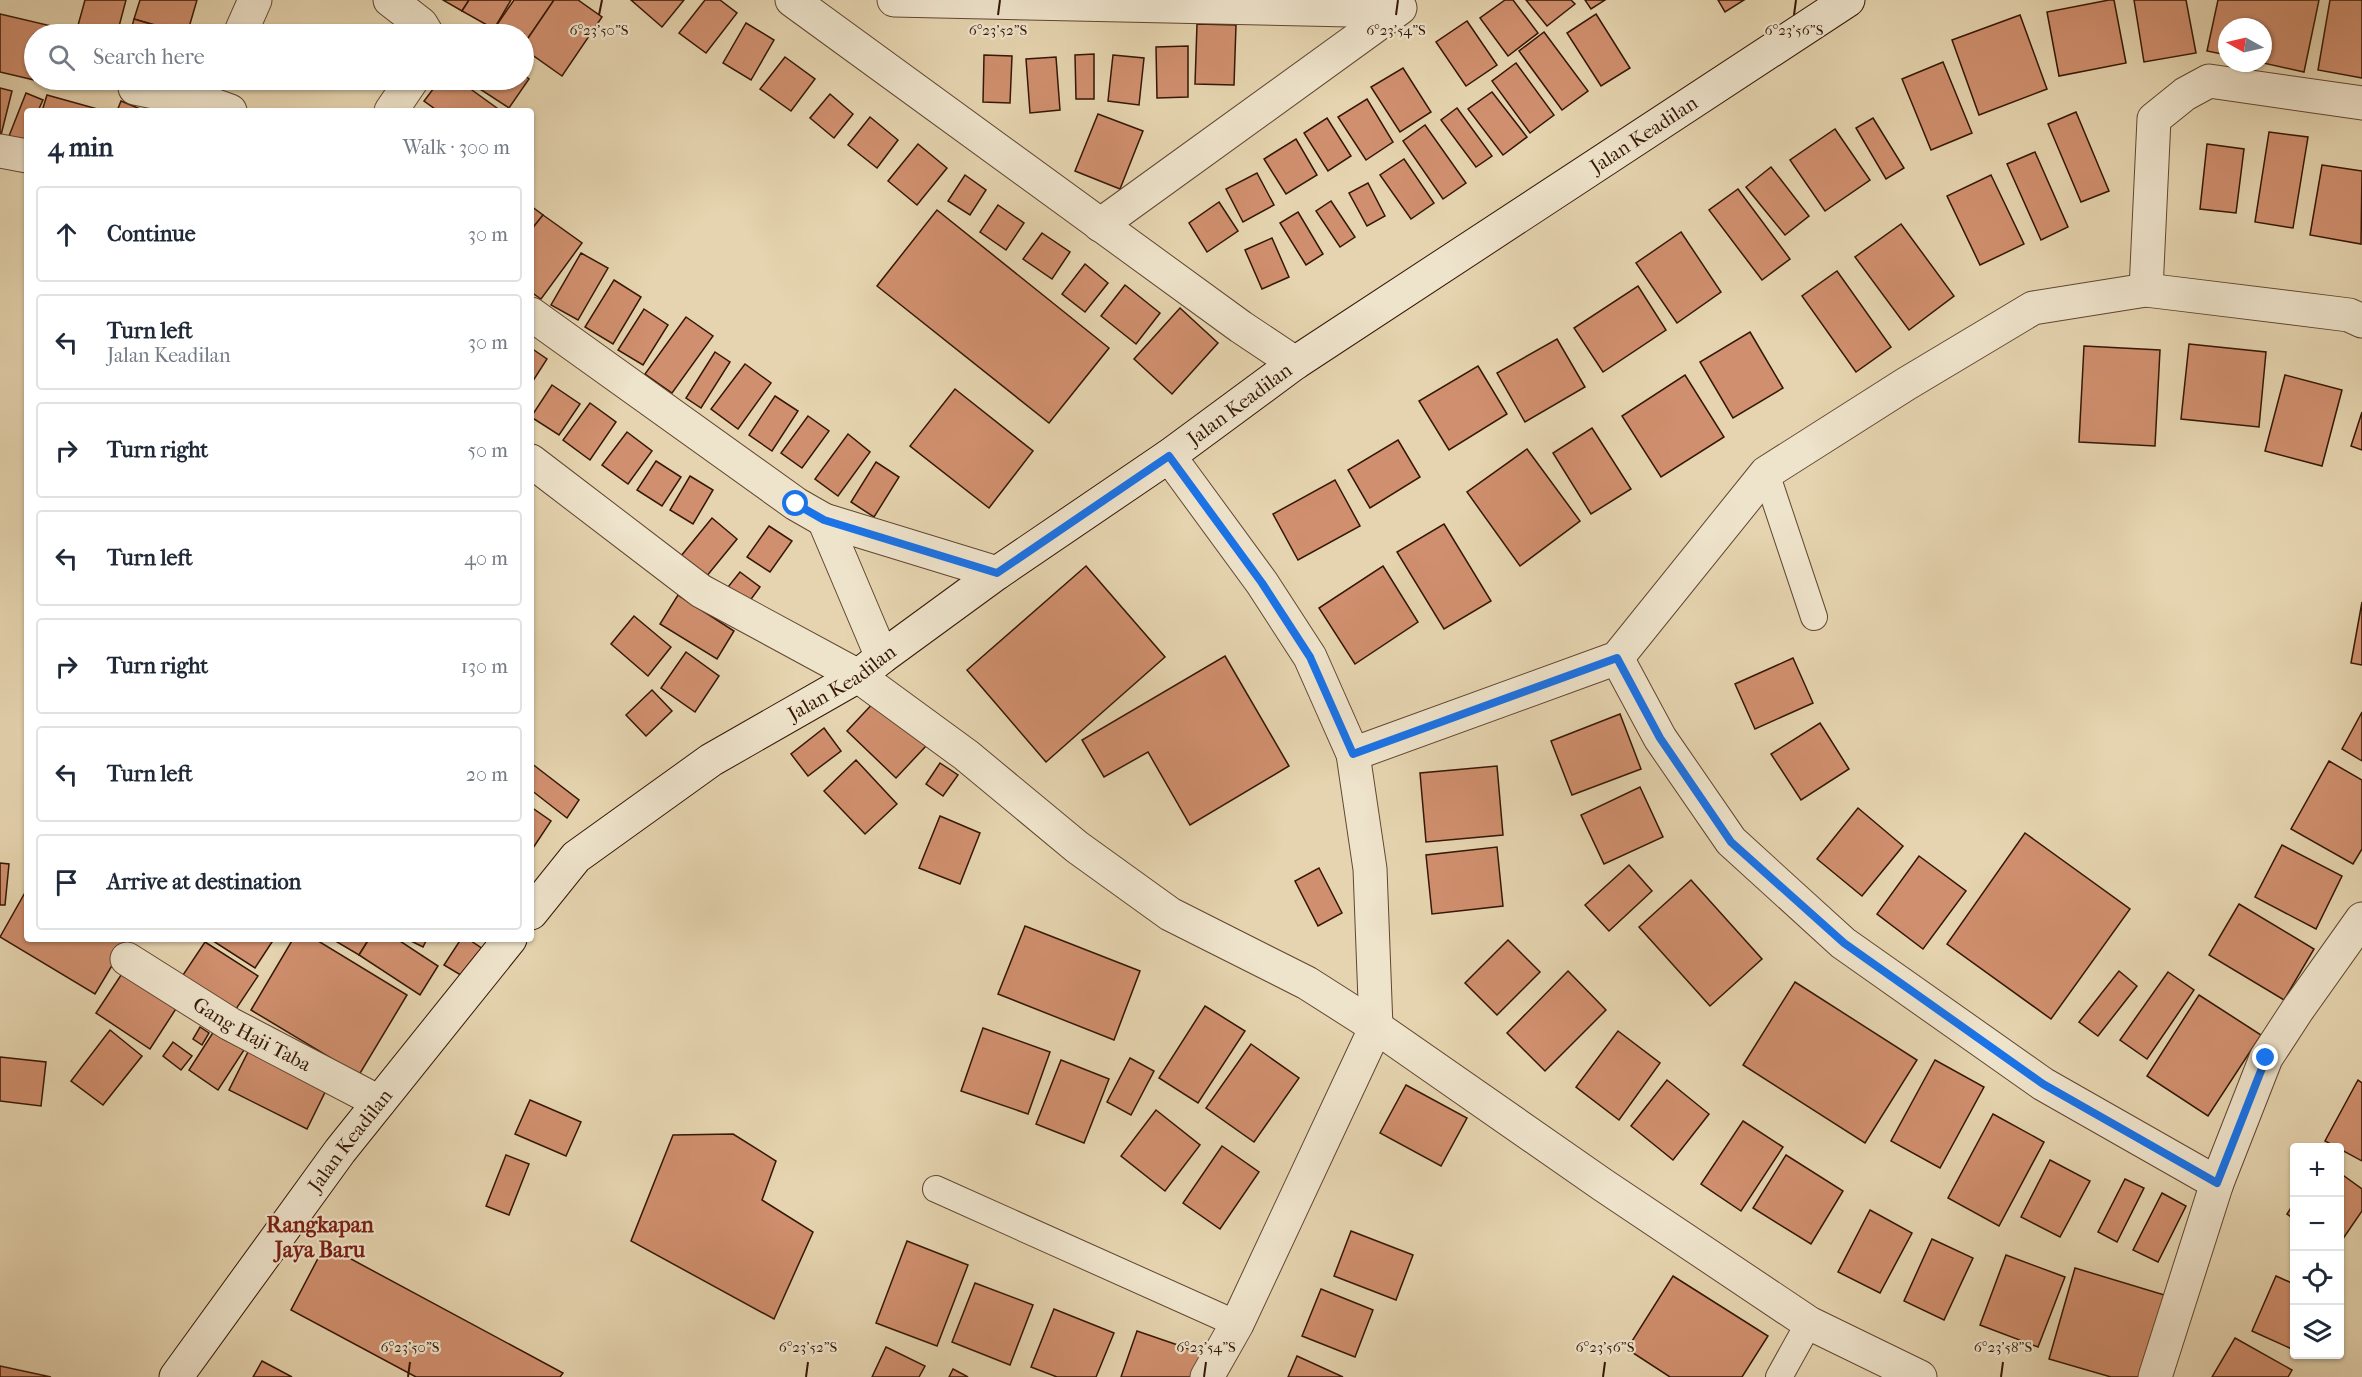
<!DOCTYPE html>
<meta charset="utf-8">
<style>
body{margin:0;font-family:"IM FELL French Canon",serif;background:#f6f6f7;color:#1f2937}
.controls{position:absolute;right:18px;bottom:18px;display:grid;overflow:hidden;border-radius:6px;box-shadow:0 2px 4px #0004}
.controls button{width:54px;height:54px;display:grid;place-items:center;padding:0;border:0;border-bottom:2px solid #e0e1e3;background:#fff;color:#1f2937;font:30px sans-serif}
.compass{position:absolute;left:2218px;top:18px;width:54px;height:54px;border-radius:50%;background:#fff;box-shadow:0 2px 4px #0004;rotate:278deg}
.stop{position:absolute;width:18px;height:18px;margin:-14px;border:4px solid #1a73e8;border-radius:50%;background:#fff}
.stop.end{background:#1a73e8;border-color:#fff;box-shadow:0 2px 6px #0008}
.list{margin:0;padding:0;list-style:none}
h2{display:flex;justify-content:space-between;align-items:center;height:78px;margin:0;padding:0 24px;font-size:26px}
h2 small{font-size:20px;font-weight:400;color:#747a83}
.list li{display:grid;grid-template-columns:39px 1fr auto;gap:18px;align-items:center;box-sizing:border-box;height:96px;margin:0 12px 12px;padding:0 12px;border:2px solid #e0e1e3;border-radius:6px}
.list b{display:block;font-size:22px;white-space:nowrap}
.list p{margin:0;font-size:20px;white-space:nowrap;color:#747a83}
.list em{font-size:20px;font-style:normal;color:#747a83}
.icon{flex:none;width:33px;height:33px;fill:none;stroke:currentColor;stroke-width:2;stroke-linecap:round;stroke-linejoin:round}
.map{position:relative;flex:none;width:2362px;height:1377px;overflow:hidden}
.search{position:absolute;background:#fff;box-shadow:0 2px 4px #0004;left:24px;top:24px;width:510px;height:66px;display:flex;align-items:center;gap:15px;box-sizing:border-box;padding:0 21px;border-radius:33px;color:#747a83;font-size:22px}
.panel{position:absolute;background:#fff;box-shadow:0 2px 4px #0004;left:24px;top:108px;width:510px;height:834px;border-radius:6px}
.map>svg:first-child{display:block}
</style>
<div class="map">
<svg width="2362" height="1377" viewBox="0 0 2362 1377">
<rect width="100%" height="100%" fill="#e5d4af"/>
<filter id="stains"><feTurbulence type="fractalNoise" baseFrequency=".00333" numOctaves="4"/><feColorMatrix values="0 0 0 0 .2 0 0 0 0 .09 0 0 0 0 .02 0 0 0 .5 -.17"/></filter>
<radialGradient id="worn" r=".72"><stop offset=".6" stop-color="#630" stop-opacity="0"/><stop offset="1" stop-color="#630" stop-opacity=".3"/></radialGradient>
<!-- building -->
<g fill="#d08f6e" stroke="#351705" stroke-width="1.5">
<polygon points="85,0 126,0 117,34 99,34 77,29"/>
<polygon points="140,0 197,0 187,34 134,19"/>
<polygon points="443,0 469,0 462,11"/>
<polygon points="469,0 511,0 494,29 462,11"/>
<polygon points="514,0 554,0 524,44 524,34 501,34 494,29"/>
<polygon points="554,0 578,0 602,17 562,76 524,49 524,44"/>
<polygon points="631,0 684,0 662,27"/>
<polygon points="705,0 720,0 737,13 706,53 679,33"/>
<polygon points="1505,0 1513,0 1538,33 1508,56 1480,18"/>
<polygon points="1526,0 1571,0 1575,4 1547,26"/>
<polygon points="1585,0 1605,0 1591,9"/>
<polygon points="1718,0 1744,0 1725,12"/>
<polygon points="2109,0 2114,0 2126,63 2059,76 2047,12"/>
<polygon points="2134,0 2186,0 2196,53 2144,62"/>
<polygon points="2218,0 2319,0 2304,72 2263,63 2263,27 2227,27 2227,55 2207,51"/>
<polygon points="2330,0 2362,0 2362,78 2318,70"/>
<polygon points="0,14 77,32 77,34 34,34 34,80 66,80 64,87 0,72"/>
<polygon points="1596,14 1630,68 1601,86 1567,33"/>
<polygon points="2020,15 2047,89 1979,115 1952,40"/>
<polygon points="134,19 183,34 130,34"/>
<polygon points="1467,21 1497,65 1466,86 1436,42"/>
<polygon points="746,23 774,40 751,80 723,63"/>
<polygon points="1197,24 1236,25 1234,85 1195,84"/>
<polygon points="1544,32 1588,91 1562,110 1519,51"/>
<polygon points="1188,46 1188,97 1157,98 1156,47"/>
<polygon points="1094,54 1094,99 1076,99 1075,55"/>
<polygon points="984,55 1012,56 1010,103 983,102"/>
<polygon points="1113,55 1144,58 1139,105 1108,101"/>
<polygon points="785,57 815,79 791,111 760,89"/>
<polygon points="1056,57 1060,110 1030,113 1026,59"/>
<polygon points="1943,62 1972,133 1931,150 1902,79"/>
<polygon points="1516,63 1554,115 1530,133 1492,81"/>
<polygon points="1403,68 1431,112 1400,132 1371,87"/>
<polygon points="524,75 529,79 509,108 466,80 524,80"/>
<polygon points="440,80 458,80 501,111 438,111 424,101"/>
<polygon points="0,88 12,91 0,139"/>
<polygon points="1492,92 1527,137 1503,155 1468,109"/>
<polygon points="26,93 43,100 38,111 27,111 25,142 9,136"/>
<polygon points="830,94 853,114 834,138 810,118"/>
<polygon points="47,95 101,110 42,111"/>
<polygon points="1367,99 1393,142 1366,160 1338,117"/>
<polygon points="121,101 145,111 117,111"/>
<polygon points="1457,108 1492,156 1476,167 1441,120"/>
<polygon points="2076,112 2109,191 2081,202 2048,124"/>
<polygon points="1098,114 1143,131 1120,189 1075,171"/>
<polygon points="870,117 898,140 877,168 848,145"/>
<polygon points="1327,118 1351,156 1328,171 1304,133"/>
<polygon points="1873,118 1904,168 1886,179 1856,128"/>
<polygon points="1425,125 1466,183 1443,199 1403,141"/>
<polygon points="1835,129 1870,180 1825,211 1790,160"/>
<polygon points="2269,132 2308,137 2293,228 2255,222"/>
<polygon points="1296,139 1317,175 1286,194 1264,159"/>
<polygon points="918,144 947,168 917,205 888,181"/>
<polygon points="2207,144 2244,149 2236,213 2200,209"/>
<polygon points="2035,152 2068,227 2041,240 2007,164"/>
<polygon points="1404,159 1434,203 1411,219 1380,175"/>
<polygon points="2322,165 2362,171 2361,244 2310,235"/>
<polygon points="1771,167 1809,216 1785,235 1746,187"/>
<polygon points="1257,173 1274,205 1243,222 1226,189"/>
<polygon points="965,175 986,190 970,215 948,201"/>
<polygon points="1991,175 2024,244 1980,265 1947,196"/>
<polygon points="1368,183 1385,216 1367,226 1349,193"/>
<polygon points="1738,189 1790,259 1762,280 1709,210"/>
<polygon points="1331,201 1355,237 1340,247 1316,211"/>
<polygon points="1219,202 1238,231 1207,252 1189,223"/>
<polygon points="998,205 1024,223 1006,250 980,232"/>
<polygon points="531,206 543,215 531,230"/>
<polygon points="937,210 1109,348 1049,423 877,286"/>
<polygon points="1298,212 1323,254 1306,265 1280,223"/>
<polygon points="543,215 582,243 541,299 531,292 531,230"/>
<polygon points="1901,224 1954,296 1909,330 1855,257"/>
<polygon points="1681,232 1721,292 1677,323 1636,263"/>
<polygon points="1042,233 1070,252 1052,279 1023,259"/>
<polygon points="1272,238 1289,277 1262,289 1245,250"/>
<polygon points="581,253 608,268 578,320 551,305"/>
<polygon points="1085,264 1108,283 1085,312 1062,294"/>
<polygon points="1837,271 1891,347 1856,372 1802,296"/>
<polygon points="614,280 641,297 613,344 585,327"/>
<polygon points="1125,285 1160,313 1136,344 1101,316"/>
<polygon points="1638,286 1666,330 1603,372 1574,328"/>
<polygon points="1180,308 1218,343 1172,394 1134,359"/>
<polygon points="644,309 668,325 643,365 618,350"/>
<polygon points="686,317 713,336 672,393 645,374"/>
<polygon points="1750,332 1783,388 1733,418 1700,362"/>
<polygon points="1557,339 1585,387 1525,422 1497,373"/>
<polygon points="2189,344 2266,352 2259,427 2181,419"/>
<polygon points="2084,346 2160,350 2155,446 2079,442"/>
<polygon points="531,348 547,359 531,384"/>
<polygon points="715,352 730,362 701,408 686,398"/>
<polygon points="745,364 771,383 738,429 711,409"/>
<polygon points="1478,366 1507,414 1449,450 1419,401"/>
<polygon points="1685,375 1724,437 1661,477 1622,416"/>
<polygon points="2285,375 2342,390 2322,466 2265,451"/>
<polygon points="552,385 580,404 559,435 531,417"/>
<polygon points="955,389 1033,451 989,508 910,446"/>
<polygon points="775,396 798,411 772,451 749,435"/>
<polygon points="590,403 616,422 590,460 563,440"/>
<polygon points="2362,412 2362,450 2351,446"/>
<polygon points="808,416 829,431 802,468 781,453"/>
<polygon points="1592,428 1631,489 1591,514 1553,453"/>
<polygon points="627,432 652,451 628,484 602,465"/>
<polygon points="848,434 870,452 838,496 815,479"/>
<polygon points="1398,440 1420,477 1370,508 1348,470"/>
<polygon points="1527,449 1580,521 1520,566 1467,492"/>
<polygon points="656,461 681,477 662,506 637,490"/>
<polygon points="876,462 899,477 874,517 851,502"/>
<polygon points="690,476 713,490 693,524 670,510"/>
<polygon points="1335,480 1360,526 1298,560 1273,514"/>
<polygon points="712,518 737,539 706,577 681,556"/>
<polygon points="1444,524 1491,601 1444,629 1397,552"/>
<polygon points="769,526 792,541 770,572 747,557"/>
<polygon points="1086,566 1165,657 1046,762 967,670"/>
<polygon points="1383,566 1418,622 1355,664 1319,608"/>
<polygon points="740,572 760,587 749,602 728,587"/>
<polygon points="678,595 734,631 717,659 660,624"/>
<polygon points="2362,602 2362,665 2351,663"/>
<polygon points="634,616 671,647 648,676 611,644"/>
<polygon points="686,652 719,676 695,712 661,688"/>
<polygon points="1225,656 1289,766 1190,825 1148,752 1104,777 1082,740"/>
<polygon points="1793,658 1813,703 1755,729 1735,684"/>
<polygon points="652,690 672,711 646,736 626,715"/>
<polygon points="877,699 926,746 896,778 847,731"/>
<polygon points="2362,712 2362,761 2342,749"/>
<polygon points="1620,714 1641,769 1572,795 1551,741"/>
<polygon points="1820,723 1849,769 1801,800 1771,754"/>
<polygon points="824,728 841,751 808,776 791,754"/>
<polygon points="856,760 897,804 865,834 824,791"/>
<polygon points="2329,761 2362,780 2362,849 2353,864 2291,829"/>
<polygon points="531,763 579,800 567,818 531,790"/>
<polygon points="940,763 958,775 943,796 926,784"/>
<polygon points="1497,766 1503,835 1426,842 1420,773"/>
<polygon points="1640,787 1663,837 1604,864 1581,815"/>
<polygon points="531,807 551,821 531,851"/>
<polygon points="1858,808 1903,846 1862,896 1817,859"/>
<polygon points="940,816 980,833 960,884 919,868"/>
<polygon points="2025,833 2130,909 2051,1019 1947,944"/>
<polygon points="2282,845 2342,876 2316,929 2255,897"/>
<polygon points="1497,847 1503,906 1432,914 1426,855"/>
<polygon points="1919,856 1966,891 1923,949 1877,914"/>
<polygon points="0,863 9,864 5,905 0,905"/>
<polygon points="1629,865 1652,891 1609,931 1585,905"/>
<polygon points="1319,868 1342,913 1318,926 1295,881"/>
<polygon points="1691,880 1762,959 1710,1006 1639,927"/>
<polygon points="27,889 27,939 128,939 95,994 0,937"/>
<polygon points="2239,904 2314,949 2284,1000 2209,955"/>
<polygon points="1025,926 1140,971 1114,1040 998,994"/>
<polygon points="210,939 274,939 255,968"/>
<polygon points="293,939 315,939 407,995 359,1075 251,1010"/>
<polygon points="332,939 369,939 359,955"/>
<polygon points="369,939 397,939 438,966 420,995 359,955"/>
<polygon points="407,939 427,939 423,947"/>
<polygon points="461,939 468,939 483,949 464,977 444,965"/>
<polygon points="1508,940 1540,972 1497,1015 1465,983"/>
<polygon points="205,942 258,976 230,1018 177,984"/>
<polygon points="127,966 181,1001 150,1049 96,1013"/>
<polygon points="1568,971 1606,1010 1545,1071 1507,1033"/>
<polygon points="2119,971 2137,986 2098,1036 2079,1022"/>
<polygon points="2168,972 2194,990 2147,1059 2120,1040"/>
<polygon points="1795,982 1917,1060 1865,1143 1743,1065"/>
<polygon points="2199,995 2261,1035 2208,1116 2147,1076"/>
<polygon points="1205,1006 1245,1031 1198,1103 1159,1078"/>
<polygon points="200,1027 209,1033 202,1045 193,1039"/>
<polygon points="983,1028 1050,1052 1028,1114 961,1091"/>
<polygon points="110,1030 142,1056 103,1105 71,1081"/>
<polygon points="214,1031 244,1050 218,1090 189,1070"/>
<polygon points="1618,1031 1660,1063 1619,1120 1576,1087"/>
<polygon points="173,1042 192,1056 181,1070 163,1056"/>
<polygon points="253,1042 331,1080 307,1129 229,1090"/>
<polygon points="1251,1044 1299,1078 1254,1142 1206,1108"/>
<polygon points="0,1057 46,1062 41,1106 0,1101"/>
<polygon points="1130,1058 1154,1071 1131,1115 1107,1102"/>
<polygon points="1061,1060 1109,1079 1084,1143 1036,1124"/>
<polygon points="1935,1060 1984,1087 1940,1168 1891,1141"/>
<polygon points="1667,1080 1709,1114 1673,1160 1631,1126"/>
<polygon points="2358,1080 2362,1083 2362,1161 2325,1141"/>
<polygon points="1406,1085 1467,1118 1441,1166 1380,1133"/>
<polygon points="530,1100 581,1122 566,1156 515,1134"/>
<polygon points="1156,1110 1200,1145 1165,1191 1121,1156"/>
<polygon points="1993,1114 2044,1142 1999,1226 1948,1198"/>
<polygon points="1743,1121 1783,1147 1741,1211 1701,1184"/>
<polygon points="733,1134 776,1161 762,1200 813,1232 774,1319 631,1241 673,1135"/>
<polygon points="1222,1146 1259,1172 1220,1229 1183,1203"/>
<polygon points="506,1155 529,1164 509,1215 486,1206"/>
<polygon points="1786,1155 1843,1191 1811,1244 1753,1208"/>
<polygon points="2050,1160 2090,1181 2060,1237 2021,1217"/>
<polygon points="2340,1173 2362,1189 2362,1211 2340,1243"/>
<polygon points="2125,1179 2144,1188 2117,1242 2098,1232"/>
<polygon points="2162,1193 2186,1206 2158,1262 2133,1250"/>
<polygon points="2294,1203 2294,1219 2287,1214"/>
<polygon points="1870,1210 1912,1233 1880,1293 1838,1272"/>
<polygon points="1351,1231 1413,1255 1396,1300 1334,1276"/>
<polygon points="1932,1239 1973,1258 1944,1320 1904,1301"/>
<polygon points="907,1241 968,1265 937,1346 876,1323"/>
<polygon points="325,1245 563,1373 560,1377 416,1377 291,1310"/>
<polygon points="2006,1255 2065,1277 2038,1347 1980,1325"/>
<polygon points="2075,1268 2171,1297 2147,1377 2111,1377 2049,1359"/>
<polygon points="1673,1276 1768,1336 1742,1377 1670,1377 1627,1349"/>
<polygon points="2276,1276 2294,1284 2294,1350 2252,1331"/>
<polygon points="975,1283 1033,1305 1010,1365 952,1342"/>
<polygon points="1321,1289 1373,1310 1355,1357 1302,1336"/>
<polygon points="1054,1309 1114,1333 1096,1377 1057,1377 1031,1367"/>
<polygon points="1137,1331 1204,1354 1196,1377 1121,1377"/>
<polygon points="2235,1338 2292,1370 2288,1377 2212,1377"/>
<polygon points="886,1347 925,1366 919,1377 872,1377"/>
<polygon points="1297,1356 1343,1377 1288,1377"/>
<polygon points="262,1361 292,1377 253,1377"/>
<polygon points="0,1366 51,1377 0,1377"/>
<polygon points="953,1369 968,1377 949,1377"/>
</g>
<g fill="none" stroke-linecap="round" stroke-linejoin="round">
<!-- service casing -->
<g stroke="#614630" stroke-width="28">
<g id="service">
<polyline points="1766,473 1814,617"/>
<polyline points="936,1189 1237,1324"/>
<polyline points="1779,1377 1809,1323"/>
</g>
</g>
<!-- minor casing -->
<g stroke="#614630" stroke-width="35">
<g id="minor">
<polyline points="390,0 421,24 427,34"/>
<polyline points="792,0 1241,327 1295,363"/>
<polyline points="894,0 1395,11"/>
<polyline points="240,34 255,0"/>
<polyline points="135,88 208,103 230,111"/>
<polyline points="391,111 412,80"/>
<polyline points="0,151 27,156"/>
<polyline points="1100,225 1400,8"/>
<polyline points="2146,290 2154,119 2185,94 2209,81 2362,103"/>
<polyline points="531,314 796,504 824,520 997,573"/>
<polyline points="1169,456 1262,583 1310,657 1353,754 1617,658 1766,473 1906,384 2033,308 2146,290 2349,315 2362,321"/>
<polyline points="531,461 701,591 858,676 966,755 1077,847 1170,914 1307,983 1376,1027 1603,1185 1809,1323 1920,1377"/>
<polyline points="824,520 882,657"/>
<polyline points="1617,658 1660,738 1731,841 1843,943 2043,1084 2217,1183"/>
<path id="s1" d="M127 959 230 1024 379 1102"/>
<polyline points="1207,1377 1237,1324 1376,1027 1370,869 1353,754"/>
<polyline points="2155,1377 2217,1183 2266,1058 2298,1009 2362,919"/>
</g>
</g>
<!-- secondary casing -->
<g stroke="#351705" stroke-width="35">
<g id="secondary">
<path id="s2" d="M531 913 576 857 711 760 858 676 882 657 997 573 1169 456 1295 363 1848 0"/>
<path id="s3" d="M176 1377 340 1151 510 939"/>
</g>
</g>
<!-- service -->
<use href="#service" stroke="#eee3cb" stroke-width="26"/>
<!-- minor -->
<use href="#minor" stroke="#eee3cb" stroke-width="33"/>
<!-- secondary -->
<use href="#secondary" stroke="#eee3cb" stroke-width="33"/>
</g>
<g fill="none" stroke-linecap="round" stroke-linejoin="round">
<!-- route -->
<polyline stroke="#1a73e8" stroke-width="8" points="796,504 824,520 997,573 1169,456 1262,583 1310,657 1353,754 1617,658 1660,738 1731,842 1844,943 2043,1084 2217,1183 2266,1058"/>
</g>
<!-- ticks -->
<path fill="none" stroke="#351705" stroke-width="2" d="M599 15 602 0M998 15 1000 0M1396 15 1398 0M1794 15 1796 0M408 1377 410 1362M806 1377 808 1362M1204 1377 1206 1362M1603 1377 1605 1362M2001 1377 2003 1362"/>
<g text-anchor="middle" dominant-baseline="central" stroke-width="4.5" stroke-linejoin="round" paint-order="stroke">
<!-- street labels -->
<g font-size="20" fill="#351705" stroke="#eee3cb">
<text stroke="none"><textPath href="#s2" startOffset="1362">Jalan Keadilan</textPath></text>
<text stroke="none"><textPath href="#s2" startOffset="876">Jalan Keadilan</textPath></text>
<text stroke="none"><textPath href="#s2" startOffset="390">Jalan Keadilan</textPath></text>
<text stroke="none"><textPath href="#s1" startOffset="146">Gang Haji Taba</textPath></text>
<text stroke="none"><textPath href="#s3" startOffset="294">Jalan Keadilan</textPath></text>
</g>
<!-- quarter labels -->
<g font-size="22" font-weight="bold" fill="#7a1f14" stroke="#eee3cb">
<text x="320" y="1225">Rangkapan<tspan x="320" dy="25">Jaya Baru</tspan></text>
</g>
</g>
<g font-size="15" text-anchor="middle" fill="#351705" stroke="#eee3cb" stroke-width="4.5" stroke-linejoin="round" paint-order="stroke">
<text x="599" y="35">6°23'50"S</text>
<text x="998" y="35">6°23'52"S</text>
<text x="1396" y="35">6°23'54"S</text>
<text x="1794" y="35">6°23'56"S</text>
<text x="410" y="1352">6°23'50"S</text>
<text x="808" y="1352">6°23'52"S</text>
<text x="1206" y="1352">6°23'54"S</text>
<text x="1605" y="1352">6°23'56"S</text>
<text x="2003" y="1352">6°23'58"S</text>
</g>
<rect width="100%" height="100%" filter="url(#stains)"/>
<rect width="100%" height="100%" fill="url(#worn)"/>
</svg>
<div class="controls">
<button>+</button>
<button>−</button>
<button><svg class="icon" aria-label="locate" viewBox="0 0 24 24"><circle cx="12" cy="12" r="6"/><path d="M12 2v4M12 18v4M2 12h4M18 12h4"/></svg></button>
<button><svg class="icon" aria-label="layers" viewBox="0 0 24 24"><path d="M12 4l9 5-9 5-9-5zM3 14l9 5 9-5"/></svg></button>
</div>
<svg class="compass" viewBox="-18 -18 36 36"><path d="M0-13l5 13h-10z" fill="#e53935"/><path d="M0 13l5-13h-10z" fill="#747a83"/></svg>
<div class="stop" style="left:796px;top:504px"></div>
<div class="stop end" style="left:2266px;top:1058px"></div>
<div class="search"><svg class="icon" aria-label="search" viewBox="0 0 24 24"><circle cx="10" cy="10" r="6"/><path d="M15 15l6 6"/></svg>Search here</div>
<section class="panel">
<h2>4 min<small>Walk · 300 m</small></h2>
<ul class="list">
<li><svg class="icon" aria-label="ahead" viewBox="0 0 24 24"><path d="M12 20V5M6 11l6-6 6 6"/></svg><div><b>Continue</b></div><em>30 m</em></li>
<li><svg class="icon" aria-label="left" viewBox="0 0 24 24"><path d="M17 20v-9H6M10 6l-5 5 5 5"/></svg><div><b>Turn left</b><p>Jalan Keadilan</p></div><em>30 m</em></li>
<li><svg class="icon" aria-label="right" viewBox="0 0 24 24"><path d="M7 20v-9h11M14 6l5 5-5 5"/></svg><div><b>Turn right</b></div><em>50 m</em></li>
<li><svg class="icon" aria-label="left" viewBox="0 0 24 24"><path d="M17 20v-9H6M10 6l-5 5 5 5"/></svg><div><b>Turn left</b></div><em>40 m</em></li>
<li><svg class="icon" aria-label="right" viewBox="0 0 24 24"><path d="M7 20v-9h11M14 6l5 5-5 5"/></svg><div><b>Turn right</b></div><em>130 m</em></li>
<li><svg class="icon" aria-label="left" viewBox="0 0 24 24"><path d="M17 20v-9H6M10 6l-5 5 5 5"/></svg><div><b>Turn left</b></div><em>20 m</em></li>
<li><svg class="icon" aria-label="arrive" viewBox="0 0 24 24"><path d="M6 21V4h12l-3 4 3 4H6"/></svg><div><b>Arrive at destination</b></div></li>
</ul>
</section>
</div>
